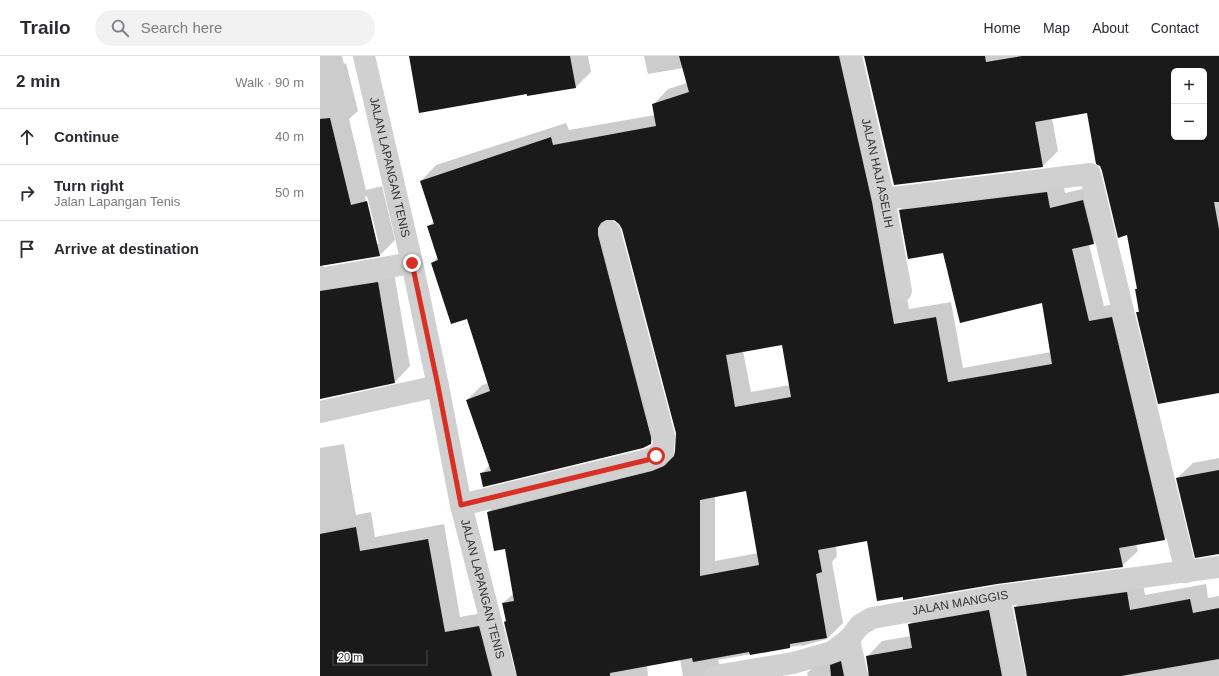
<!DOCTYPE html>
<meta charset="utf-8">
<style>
body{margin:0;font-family:Helvetica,sans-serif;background:#f2f2f3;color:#2b2b33}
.controls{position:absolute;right:12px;top:12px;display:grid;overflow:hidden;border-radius:6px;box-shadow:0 1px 3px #0004}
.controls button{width:36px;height:36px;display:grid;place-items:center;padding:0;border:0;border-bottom:1px solid #e1e1e2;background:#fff;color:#2b2b33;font:20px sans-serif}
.scale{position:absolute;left:12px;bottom:10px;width:96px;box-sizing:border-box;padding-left:4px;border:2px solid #333;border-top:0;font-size:11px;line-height:14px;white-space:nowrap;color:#333;-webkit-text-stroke:3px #fff;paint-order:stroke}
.stop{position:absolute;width:12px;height:12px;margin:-9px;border:3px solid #d93025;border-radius:50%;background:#fff}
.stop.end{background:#d93025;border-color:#fff;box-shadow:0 1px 4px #0008}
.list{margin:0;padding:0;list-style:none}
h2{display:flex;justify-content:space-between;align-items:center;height:52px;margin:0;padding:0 16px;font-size:17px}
h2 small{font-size:13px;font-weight:400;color:#7c7c81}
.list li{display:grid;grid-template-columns:26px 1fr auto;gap:12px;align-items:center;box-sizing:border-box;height:56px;padding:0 16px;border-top:1px solid #e1e1e2}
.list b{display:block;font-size:15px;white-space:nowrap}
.list p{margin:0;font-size:13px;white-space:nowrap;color:#7c7c81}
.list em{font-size:13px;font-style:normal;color:#7c7c81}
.icon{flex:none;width:22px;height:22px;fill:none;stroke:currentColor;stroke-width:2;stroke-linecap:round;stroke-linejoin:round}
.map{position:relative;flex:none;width:899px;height:620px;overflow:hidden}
header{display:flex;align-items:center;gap:24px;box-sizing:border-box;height:56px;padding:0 20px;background:#fff;border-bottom:1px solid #e1e1e2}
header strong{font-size:19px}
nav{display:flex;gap:22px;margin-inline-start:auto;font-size:14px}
.search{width:280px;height:36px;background:#f2f2f3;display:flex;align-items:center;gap:10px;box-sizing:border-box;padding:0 14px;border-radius:22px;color:#7c7c81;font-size:15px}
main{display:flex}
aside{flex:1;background:#fff}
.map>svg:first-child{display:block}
</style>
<header>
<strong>Trailo</strong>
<div class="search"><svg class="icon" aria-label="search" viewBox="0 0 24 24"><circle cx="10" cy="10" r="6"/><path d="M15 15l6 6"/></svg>Search here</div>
<nav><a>Home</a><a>Map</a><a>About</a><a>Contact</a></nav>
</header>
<main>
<aside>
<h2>2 min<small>Walk · 90 m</small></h2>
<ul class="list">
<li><svg class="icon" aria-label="ahead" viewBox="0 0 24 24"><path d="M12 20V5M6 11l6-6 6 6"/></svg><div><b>Continue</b></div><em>40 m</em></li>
<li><svg class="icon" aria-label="right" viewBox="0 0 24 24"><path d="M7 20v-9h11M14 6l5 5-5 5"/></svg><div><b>Turn right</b><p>Jalan Lapangan Tenis</p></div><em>50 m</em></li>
<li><svg class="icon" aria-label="arrive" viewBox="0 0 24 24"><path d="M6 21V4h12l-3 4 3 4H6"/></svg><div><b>Arrive at destination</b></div></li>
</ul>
</aside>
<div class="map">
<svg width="899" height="620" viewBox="0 0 899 620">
<rect width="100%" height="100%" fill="#fff"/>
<!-- shadow -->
<g fill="#0003" fill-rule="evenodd">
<path d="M0 0H22L24 8 26 7 38 55 29 63 46 134 62 130 75 184 60 199 2 209 6 216 73 211 90 310 75 326 0 342ZM47 140 59 188H57L45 141Z"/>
<polygon points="90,0 268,0 271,16 256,31 208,37"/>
<path d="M324 0H537L567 130 589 253 631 246 643 312 731 296 722 246 623 195 580 154 595 139 742 121 745 137 779 129 789 171 773 187 769 188 784 250 807 246 860 468 845 483 816 488 818 495 802 510 547 484 516 490 517 500 512 506 523 567 507 583 482 590V589L398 604 401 613 412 620H363L360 603 327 609 328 620H0V392L24 388 36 459 51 456 55 481 124 468 140 561 174 555 191 613 198 618 185 566 186 565 183 547 194 537 186 492 168 456 184 440 348 400 356 397 357 377 303 172 300 167 293 162 346 365V371L330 387 162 417 170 409 147 344 162 329 169 327 148 262 112 207 118 201 108 171 114 165 101 125 116 109 246 67 249 74 335 59 333 49 348 33 367 27 363 12 328 18ZM463 288 470 329 431 336 423 295ZM427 434 438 497 395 505V440Z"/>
<path d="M545 0H899V336L817 257 819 255 816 233 818 231 808 178 768 55 732 62 738 95 723 110ZM854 15H884V81H854Z"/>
<polygon points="899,402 899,497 857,422 873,407"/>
<polygon points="822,521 825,539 886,528 888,542 899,540 899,620 488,620 487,617 503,601 532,593 543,613 550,618 547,601 562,585 591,580 589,569 604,553 684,540 701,613 708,617 695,551 710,536"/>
</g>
<!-- building -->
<g fill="#1a1a1a" fill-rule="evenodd">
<polygon points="89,0 250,0 256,32 207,40 207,38 99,57"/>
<path d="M359 0H519L552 146 574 268 616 261 628 326 732 308 722 247 640 267 623 197 588 203 579 154 727 136 730 152 763 144 774 188 752 193 769 265 792 261 845 484 799 492 803 511 677 528 583 544V541L557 545 547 485 498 494 502 516 496 518 507 582 470 588V592L430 599 429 596 373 606 372 602 290 617V620H197L184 566 186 565 182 547 194 545 185 493 174 495 167 456 332 415 344 410 354 400 355 395 356 377 302 173 299 168 294 164H286L281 167 278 172V179L331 381V388L323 392 163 431 160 417 171 415 146 344 170 335 147 263 131 268 111 207 118 204 107 170 114 168 100 125 231 81 233 89 336 70 332 48 369 36ZM462 289 471 341 415 351 406 299ZM426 435 439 509 380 520V444Z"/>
<path d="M544 0H665L666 6 702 0H899V146H894L899 173V337L838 348 816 256H819L815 233H817L807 179 798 182 782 115 780 110 776 108 767 57 715 66 723 111 574 129ZM854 15H884V81H854Z"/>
<polygon points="10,62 31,149 47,145 60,200 0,210 0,63"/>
<polygon points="58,226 75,327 0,343 0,235"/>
<polygon points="899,414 899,498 875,502 856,422"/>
<polygon points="36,471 40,495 108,483 125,576 159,570 172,620 0,620 0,478"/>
<polygon points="807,536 810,554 870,543 873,557 899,552 899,603 801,620 707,620 694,551"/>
<polygon points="669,554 682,620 549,620 546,600 592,592 588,568"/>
<polygon points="521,605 524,620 511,620 510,609"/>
</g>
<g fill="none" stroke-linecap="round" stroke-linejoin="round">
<!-- minor -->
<g stroke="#d0d0d0" stroke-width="22">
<path id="s1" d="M44 0 92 207 118 330 141 449 185 620"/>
<path id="s2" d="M531 0 564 143 581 235"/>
<polyline points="564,143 770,118 866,516"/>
<polyline points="0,223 92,207"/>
<polyline points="0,356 118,330"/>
<polyline points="141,449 327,404 336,400 343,394 344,380 290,176"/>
<polyline points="679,540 695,620"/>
<polyline points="529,583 537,620"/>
<path id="s3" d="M395 620 473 607 512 596 529 583 540 569 552 562 679 540 899 511"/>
</g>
</g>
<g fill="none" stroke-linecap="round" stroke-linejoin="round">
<!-- route -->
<polyline stroke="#d93025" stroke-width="5" points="92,207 118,330 141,449 327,404 336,400"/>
</g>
<g text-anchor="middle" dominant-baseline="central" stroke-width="4" stroke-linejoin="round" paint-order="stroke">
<!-- street labels -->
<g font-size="12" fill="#333" stroke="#fff">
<text stroke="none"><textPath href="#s1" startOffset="114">JALAN LAPANGAN TENIS</textPath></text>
<text stroke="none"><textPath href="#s2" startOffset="120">JALAN HAJI ASELIH</textPath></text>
<text stroke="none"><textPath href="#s1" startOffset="546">JALAN LAPANGAN TENIS</textPath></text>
<text stroke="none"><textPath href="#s3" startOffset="262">JALAN MANGGIS</textPath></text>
</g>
</g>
</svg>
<div class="controls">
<button>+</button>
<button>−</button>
</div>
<div class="scale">20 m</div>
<div class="stop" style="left:336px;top:400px"></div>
<div class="stop end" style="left:92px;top:207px"></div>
</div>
</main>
